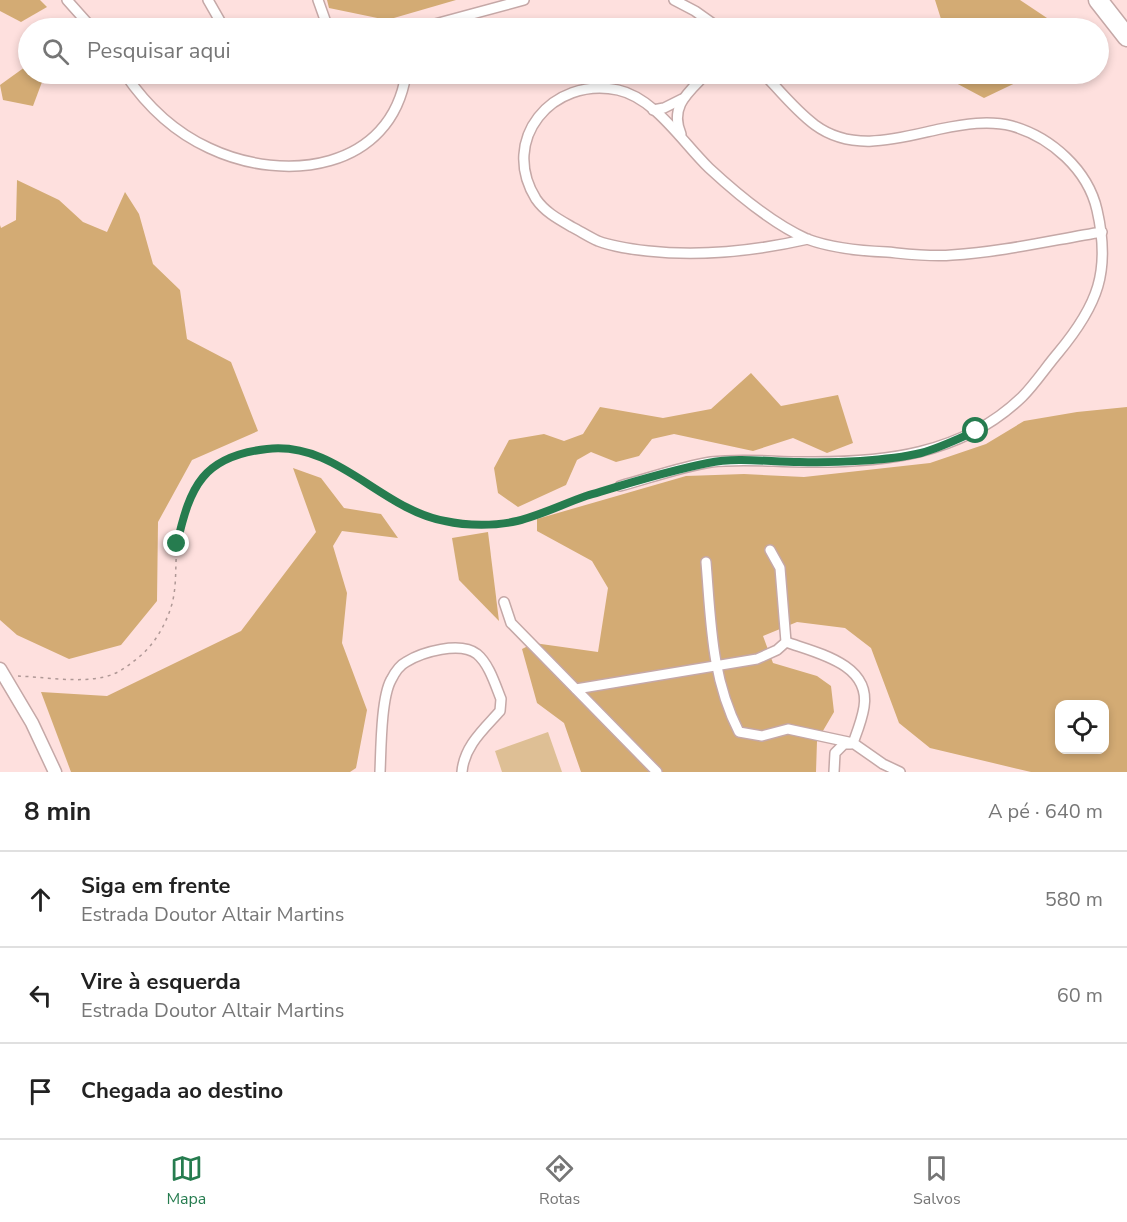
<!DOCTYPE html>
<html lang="pt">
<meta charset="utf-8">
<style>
body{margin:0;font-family:"Nunito Sans",sans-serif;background:#f6f6f6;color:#222}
.controls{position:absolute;right:18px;bottom:18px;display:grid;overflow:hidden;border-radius:12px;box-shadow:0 3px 9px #0003}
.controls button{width:54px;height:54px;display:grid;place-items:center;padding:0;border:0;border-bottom:2px solid #e0e0e0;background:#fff;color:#222;font:30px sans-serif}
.stop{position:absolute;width:18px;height:18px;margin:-14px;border:4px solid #267c4f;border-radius:50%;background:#fff}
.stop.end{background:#267c4f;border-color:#fff;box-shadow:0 2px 6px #0008}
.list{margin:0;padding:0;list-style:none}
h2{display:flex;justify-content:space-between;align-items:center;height:78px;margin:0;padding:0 24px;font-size:26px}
h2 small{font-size:20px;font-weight:400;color:#767676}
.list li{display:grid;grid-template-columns:39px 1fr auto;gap:18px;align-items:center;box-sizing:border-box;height:96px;padding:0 24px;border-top:2px solid #e0e0e0}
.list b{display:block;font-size:22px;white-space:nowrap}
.list p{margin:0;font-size:20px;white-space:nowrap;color:#767676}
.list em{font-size:20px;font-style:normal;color:#767676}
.icon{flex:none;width:33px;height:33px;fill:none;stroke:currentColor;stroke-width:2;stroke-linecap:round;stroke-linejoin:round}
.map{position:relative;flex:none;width:1127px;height:772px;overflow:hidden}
.search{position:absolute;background:#fff;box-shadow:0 3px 9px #0003;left:18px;right:18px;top:18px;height:66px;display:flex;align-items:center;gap:15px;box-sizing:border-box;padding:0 21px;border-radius:33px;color:#767676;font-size:22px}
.sheet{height:366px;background:#fff}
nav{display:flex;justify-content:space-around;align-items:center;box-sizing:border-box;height:84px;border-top:2px solid #e0e0e0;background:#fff;font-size:16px;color:#767676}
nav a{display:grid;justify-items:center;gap:3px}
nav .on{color:#267c4f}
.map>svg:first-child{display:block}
</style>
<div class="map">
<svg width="1127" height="772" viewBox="0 0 1127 772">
<rect width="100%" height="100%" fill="#fee0de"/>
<!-- green -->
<polygon fill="#debf95" points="548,732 562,772 502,772 495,751"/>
<!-- forest -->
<g fill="#d3ab74" fill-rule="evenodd">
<polygon points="0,0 40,0 47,7 21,22 0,11"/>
<polygon points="327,0 456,0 387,20 329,8"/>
<polygon points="935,0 1020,0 1062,28 941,28 941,19"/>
<polygon points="25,67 28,68 28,74 45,74 33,106 3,100 0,85"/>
<polygon points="939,74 1069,74 1069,82 1032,75 984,98"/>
<polygon points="17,180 59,200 83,222 107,232 125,192 139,214 153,264 180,290 187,339 231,362 258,431 192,460 158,522 157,601 121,645 69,659 17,635 0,620 0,225 1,228 16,220"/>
<polygon points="751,373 781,406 838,395 853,443 827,453 793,438 753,451 674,434 652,439 639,456 616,462 591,452 577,460 566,485 518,507 498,493 494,468 509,440 544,434 564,441 583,434 600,407 663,418 711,409"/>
<path d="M1127 407V772H1031L930 748 899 723 871 648 845 628 797 622 763 636 773 663 817 676 831 686 834 712 817 741 816 772H581L564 723 537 703 522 649 534 643 598 652 608 588 592 561 537 531V519L686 476 744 474 804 477 930 463 986 444 1024 421 1077 412ZM1060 704H1104V750H1060Z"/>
<polygon points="293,468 321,478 344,508 381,514 398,538 342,531 333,546 347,593 342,643 367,710 356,768 350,772 71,772 41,692 107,696 241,631 316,532"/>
<polygon points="488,532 499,621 459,580 452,538"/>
</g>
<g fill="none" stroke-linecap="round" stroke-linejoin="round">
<!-- minor casing -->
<g stroke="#c5a8a7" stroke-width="12">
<g id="minor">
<polyline points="67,0 92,28"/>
<polyline points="208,0 224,28"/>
<polyline points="318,0 328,28"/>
<polyline points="674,0 695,11 719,28"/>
<polyline points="420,28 524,0"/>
<path d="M125 74C146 105 174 132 209 148 285 184 391 170 406 74"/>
<polyline points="653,110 664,108 682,99"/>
<path d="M681 134C669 106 689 92 706 74"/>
<path d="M808 239C755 251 702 257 648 251 631 249 614 247 598 241 589 237 580 231 572 227 558 219 545 212 536 199 499 140 552 76 618 90 655 98 683 143 709 168 736 193 773 224 807 239 831 248 861 251 887 252 908 254 931 257 952 255 1002 252 1053 240 1102 232"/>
<path d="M620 486C650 478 680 467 711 462 742 458 774 462 804 462 883 463 962 455 1022 397 1035 384 1046 367 1058 353 1098 305 1111 271 1097 210 1088 170 1051 137 1012 126 989 120 964 124 940 129 899 138 853 153 815 125 796 111 780 91 764 74"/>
<path d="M706 562C711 622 711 677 739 732L762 736 788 729 853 743 883 764 900 772"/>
<polyline points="504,602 511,623 657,772"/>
<path d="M786 642C817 653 871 664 864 707 862 720 857 732 853 743"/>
<polyline points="576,689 757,659 777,650 786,642 780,568 770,550"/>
<path d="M380 772C381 750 381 698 391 680 394 674 400 665 406 662 422 652 460 641 477 654 489 664 495 684 501 699L500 711C484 729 464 746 462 772"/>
<polyline points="834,772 835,753 844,744 851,744"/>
</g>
</g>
<!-- tertiary casing -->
<g stroke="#c5a8a7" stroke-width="15">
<polyline id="tertiary" points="0,669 32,723 55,772"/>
</g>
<!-- motorway casing -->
<g stroke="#c5a8a7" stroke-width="21">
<polyline id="motorway" points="1098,0 1127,37"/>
</g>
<!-- path -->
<path stroke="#af9896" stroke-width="1.5" stroke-dasharray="3 4.5" stroke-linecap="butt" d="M18 676C43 677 79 683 104 677 118 674 128 666 139 657 155 644 166 624 172 604 177 585 175 565 177 545 179 520 195 476 218 463 229 457 241 454 253 452 338 434 371 505 444 521 504 534 556 505 611 489"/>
<!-- minor -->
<use href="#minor" stroke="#fff" stroke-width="9"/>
<!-- tertiary -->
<use href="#tertiary" stroke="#fff" stroke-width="12"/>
<!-- motorway -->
<use href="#motorway" stroke="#fff" stroke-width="18"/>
</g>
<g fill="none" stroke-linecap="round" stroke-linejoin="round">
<!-- route -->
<path stroke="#267c4f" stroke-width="8" d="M177 544C190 486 203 456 267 449 337 441 380 509 445 521 467 526 496 526 517 521 541 515 563 504 586 496 626 484 667 471 708 463 737 457 770 462 799 462 833 463 888 461 921 453 940 448 958 439 976 431"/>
</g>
</svg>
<div class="controls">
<button><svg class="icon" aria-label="locate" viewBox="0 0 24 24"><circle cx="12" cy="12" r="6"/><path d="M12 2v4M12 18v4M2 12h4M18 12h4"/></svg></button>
</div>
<div class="stop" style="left:976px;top:431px"></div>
<div class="stop end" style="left:177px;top:544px"></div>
<div class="search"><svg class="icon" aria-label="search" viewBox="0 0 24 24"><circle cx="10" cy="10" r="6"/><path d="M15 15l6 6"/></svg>Pesquisar aqui</div>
</div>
<section class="sheet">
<h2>8 min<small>A pé · 640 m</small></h2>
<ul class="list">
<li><svg class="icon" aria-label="ahead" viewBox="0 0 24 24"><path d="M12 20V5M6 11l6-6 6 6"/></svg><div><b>Siga em frente</b><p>Estrada Doutor Altair Martins</p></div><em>580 m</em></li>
<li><svg class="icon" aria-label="left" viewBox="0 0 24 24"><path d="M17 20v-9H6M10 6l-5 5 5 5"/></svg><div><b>Vire à esquerda</b><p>Estrada Doutor Altair Martins</p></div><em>60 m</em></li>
<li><svg class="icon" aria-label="arrive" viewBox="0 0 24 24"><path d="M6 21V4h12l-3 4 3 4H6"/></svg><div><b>Chegada ao destino</b></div></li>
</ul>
</section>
<nav>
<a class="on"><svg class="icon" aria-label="map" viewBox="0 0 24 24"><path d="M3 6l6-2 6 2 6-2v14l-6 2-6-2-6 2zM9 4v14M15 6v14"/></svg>Mapa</a>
<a><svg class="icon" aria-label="directions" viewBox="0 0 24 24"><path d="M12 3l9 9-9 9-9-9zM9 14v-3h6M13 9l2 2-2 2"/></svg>Rotas</a>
<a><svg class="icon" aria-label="saved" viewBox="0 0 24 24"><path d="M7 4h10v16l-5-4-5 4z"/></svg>Salvos</a>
</nav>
